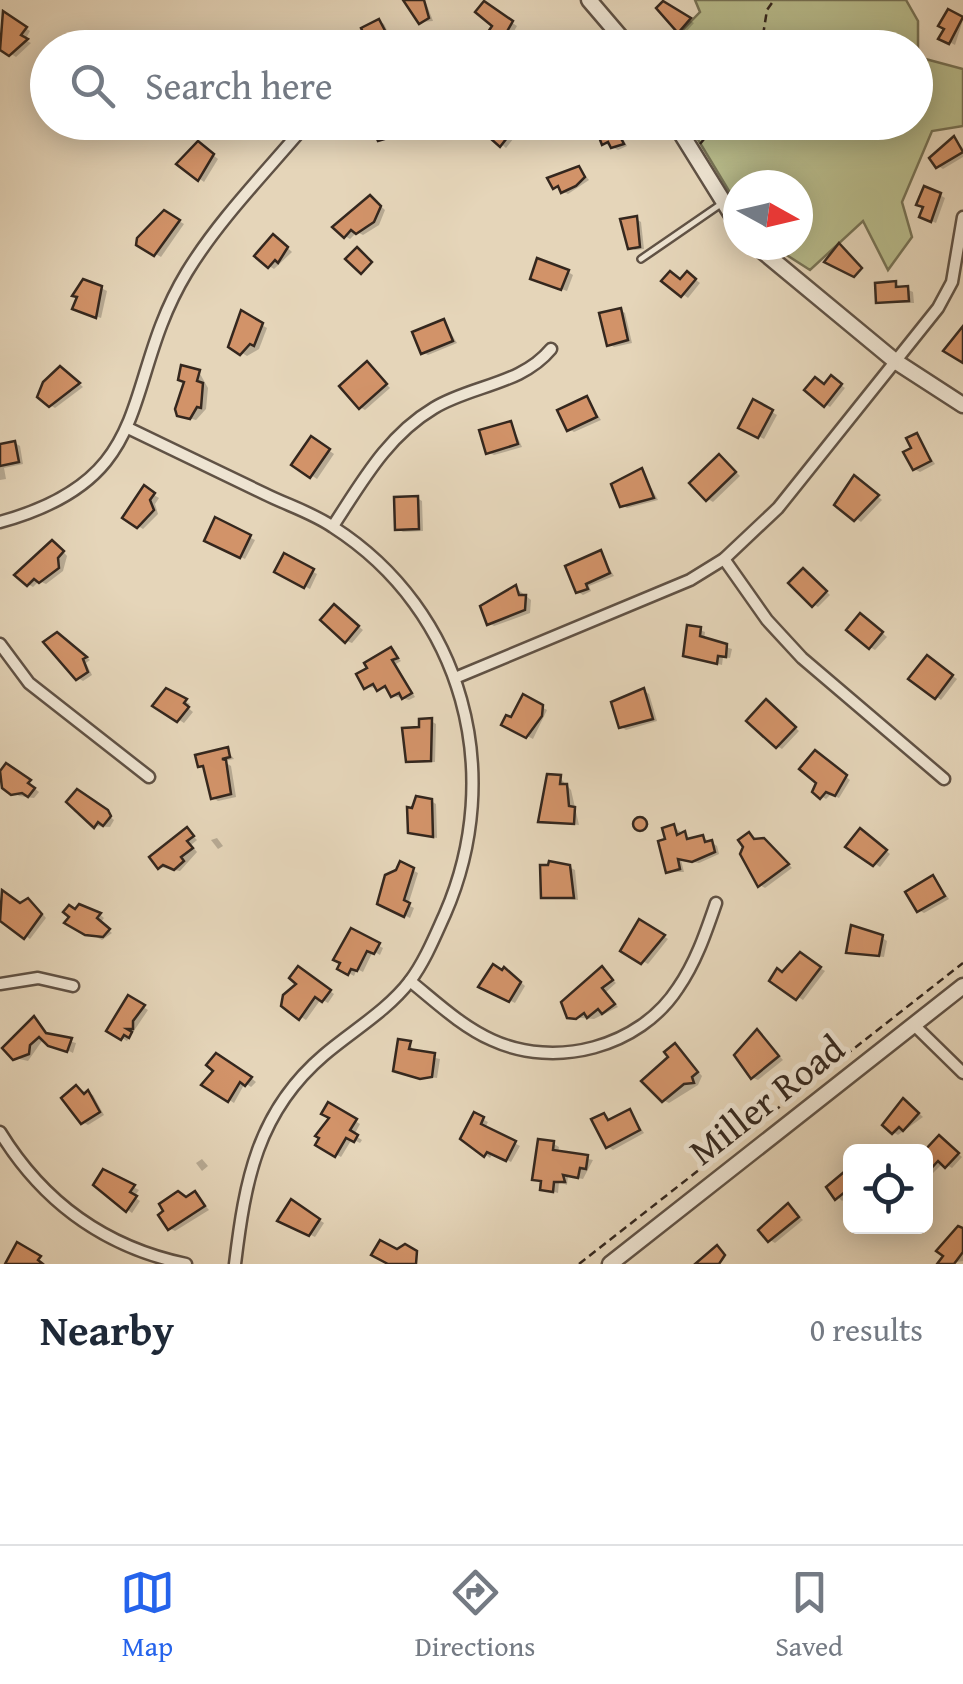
<!DOCTYPE html>
<style>
body{margin:0;font-family:"Gentium Book Plus",serif;background:#f2f2f3;color:#1f2937}
.controls{position:absolute;right:30px;bottom:30px;display:grid;overflow:hidden;border-radius:15px;box-shadow:0 5px 25px #0003}
.controls button{width:90px;height:90px;display:grid;place-items:center;padding:0;border:0;border-bottom:2px solid #e0e1e3;background:#fff;color:#1f2937;font:50px sans-serif}
.compass{position:absolute;left:723px;top:170px;width:90px;height:90px;border-radius:50%;background:#fff;box-shadow:0 5px 25px #0003;rotate:98deg}
.list{margin:0;padding:0;list-style:none}
h2{display:flex;justify-content:space-between;align-items:center;height:130px;margin:0;padding:0 40px;font-size:42px}
h2 small{font-size:32px;font-weight:400;color:#747a83}
.icon{flex:none;width:55px;height:55px;fill:none;stroke:currentColor;stroke-width:2;stroke-linecap:round;stroke-linejoin:round}
.map{position:relative;flex:none;width:963px;height:1264px;overflow:hidden}
.search{position:absolute;background:#fff;box-shadow:0 5px 25px #0003;left:30px;right:30px;top:30px;height:110px;display:flex;align-items:center;gap:25px;box-sizing:border-box;padding:0 35px;border-radius:55px;color:#747a83;font-size:38px}
.sheet{height:280px;background:#fff}
nav{display:flex;justify-content:space-around;align-items:center;box-sizing:border-box;height:140px;border-top:2px solid #e0e1e3;background:#fff;font-size:28px;color:#747a83}
nav a{display:grid;justify-items:center;gap:5px}
nav .on{color:#2563eb}
.map>svg:first-child{display:block}
</style>
<div class="map">
<svg width="963" height="1264" viewBox="0 0 963 1264">
<rect width="100%" height="100%" fill="#e5d5b9"/>
<filter id="stains"><feTurbulence type="fractalNoise" baseFrequency=".002" numOctaves="4"/><feColorMatrix values="0 0 0 0 .2 0 0 0 0 .09 0 0 0 0 .02 0 0 0 .5 -.17"/></filter>
<radialGradient id="worn" r=".72"><stop offset=".6" stop-color="#630" stop-opacity="0"/><stop offset="1" stop-color="#630" stop-opacity=".3"/></radialGradient>
<!-- green -->
<polygon fill="#b8bc8c" stroke="#767255" stroke-width="2.5" points="695,0 906,0 918,21 918,57 963,69 963,126 932,131 902,202 912,237 888,270 863,221 810,270 771,245 798,245 798,185 738,185 738,206 688,123 916,122 916,48 666,47 700,12"/>
<!-- shadow -->
<g fill="#0003">
<polygon points="406,0 425,0 433,21 420,22"/>
<polygon points="484,4 517,26 507,43 491,31 496,26"/>
<polygon points="663,4 694,23 684,34 679,31"/>
<polygon points="949,12 963,20 955,45 942,38"/>
<polygon points="4,15 30,31 25,40 31,43 16,57 0,47"/>
<polygon points="379,21 384,24 396,48 374,48"/>
<polygon points="295,40 304,48 283,48"/>
<polygon points="240,122 260,122 256,126 262,133 255,139"/>
<polygon points="371,122 396,122 396,139 379,139"/>
<polygon points="488,122 496,131 507,127 517,134 506,148 477,123"/>
<polygon points="602,124 610,132 620,133 627,146 618,150 604,143"/>
<polygon points="954,139 963,148 963,157 943,169 938,166"/>
<polygon points="203,147 218,159 204,182 180,164"/>
<polygon points="579,168 589,180 568,194 562,191"/>
<polygon points="940,195 945,198 936,223 927,219"/>
<polygon points="375,201 385,210 379,225 363,235 357,232 350,239 345,236"/>
<polygon points="165,213 184,224 161,257 140,245"/>
<polygon points="636,219 641,222 644,249 635,250 630,247"/>
<polygon points="279,240 292,252 274,269 269,266"/>
<polygon points="568,272 573,275 567,291 538,280"/>
<polygon points="692,277 700,283 688,298 665,281"/>
<polygon points="895,284 913,292 914,303 878,302"/>
<polygon points="101,288 107,291 101,318 80,311"/>
<polygon points="620,310 625,313 632,343 614,347 609,344"/>
<polygon points="243,314 267,328 259,349 247,356 231,346"/>
<polygon points="444,322 457,343 428,355 423,352"/>
<polygon points="367,364 390,388 365,410 360,407"/>
<polygon points="66,372 83,387 55,408 50,405"/>
<polygon points="199,372 208,388 206,409 196,420 185,417"/>
<polygon points="832,379 845,388 830,407 825,404 826,387"/>
<polygon points="587,399 601,420 574,432 569,429"/>
<polygon points="754,402 777,415 764,439 741,427"/>
<polygon points="511,423 522,447 494,455 488,452"/>
<polygon points="917,436 935,464 920,472 914,469"/>
<polygon points="312,439 334,454 317,479 295,464"/>
<polygon points="15,443 20,446 23,464 4,468 6,479 0,480 0,446"/>
<polygon points="724,460 740,476 713,502 708,499"/>
<polygon points="642,471 658,500 627,508 622,505"/>
<polygon points="859,481 882,500 861,522 837,504"/>
<polygon points="144,489 159,498 155,504 158,514 143,529 125,518"/>
<polygon points="417,498 422,501 423,531 403,532 398,529"/>
<polygon points="216,521 255,540 245,559 207,540"/>
<polygon points="58,546 67,556 63,571 46,584 39,581 33,587 28,584"/>
<polygon points="600,553 614,576 589,586 591,591 583,595 578,592"/>
<polygon points="285,557 317,574 310,589 277,572"/>
<polygon points="808,574 830,595 818,607 813,604"/>
<polygon points="516,588 531,600 530,613 494,626 489,623"/>
<polygon points="339,610 363,630 352,643 347,641"/>
<polygon points="866,619 887,637 875,650 870,647"/>
<polygon points="700,630 705,632 704,640 732,649 730,658 723,657 722,665 685,655"/>
<polygon points="69,641 90,660 86,663 92,675 83,681 78,678"/>
<polygon points="391,650 401,661 396,664 415,697 409,700 393,696 389,689 366,687"/>
<polygon points="932,661 957,679 941,700 912,679"/>
<polygon points="167,691 190,704 187,707 193,712 184,723 156,705"/>
<polygon points="644,691 649,694 657,721 626,730 621,727"/>
<polygon points="524,698 547,710 533,739 504,724 513,721"/>
<polygon points="771,705 799,731 782,749 777,746"/>
<polygon points="431,721 436,724 435,762 414,763 408,760 422,729"/>
<polygon points="227,750 234,759 223,761 231,766 236,797 218,801 213,798 206,769 200,765"/>
<polygon points="820,756 850,780 839,798 831,794 826,799 821,796"/>
<polygon points="7,766 39,792 34,798 19,796 0,779"/>
<polygon points="560,778 571,790 579,825 541,821"/>
<polygon points="83,795 114,820 110,827 95,826"/>
<polygon points="431,801 436,804 437,838 416,834"/>
<polygon points="639,819 649,824 643,832 635,827"/>
<polygon points="674,827 691,840 702,837 717,846 719,854 699,863 681,860 684,872 669,872 668,841"/>
<polygon points="187,830 197,840 191,845 197,852 180,871 160,867"/>
<polygon points="866,834 890,854 880,867 849,846"/>
<polygon points="749,835 770,844 792,868 765,888 760,885"/>
<polygon points="217,838 223,846 218,849 211,840"/>
<polygon points="401,864 418,873 408,905 414,908 410,918 381,903 385,882"/>
<polygon points="569,867 575,870 578,900 543,896"/>
<polygon points="933,878 949,899 924,913 919,910"/>
<polygon points="3,893 20,905 28,901 34,904 46,918 30,939 0,918"/>
<polygon points="76,912 98,913 104,918 100,923 112,933 102,940 68,922"/>
<polygon points="640,922 668,939 648,964 623,950"/>
<polygon points="352,932 383,948 380,955 373,951 363,972 357,969 354,976 340,968"/>
<polygon points="882,938 887,941 884,957 849,952"/>
<polygon points="800,956 825,971 803,1000 773,981"/>
<polygon points="602,969 616,983 606,992 618,1007 594,1019 569,1017"/>
<polygon points="303,972 334,994 328,1003 321,999 306,1020 283,1005"/>
<polygon points="503,973 510,973 525,986 515,1003 482,986"/>
<polygon points="129,998 148,1010 127,1041 109,1030"/>
<polygon points="34,1019 50,1036 76,1043 73,1053 44,1038 28,1061 15,1058"/>
<polygon points="758,1032 783,1060 758,1080 753,1078"/>
<polygon points="410,1043 414,1053 440,1059 437,1078 401,1073"/>
<polygon points="675,1046 702,1076 698,1085 669,1103 663,1100"/>
<polygon points="231,1062 256,1082 251,1087 245,1083 234,1103 205,1084"/>
<polygon points="76,1088 93,1095 104,1115 88,1125 83,1122"/>
<polygon points="909,1104 923,1117 898,1135 893,1132"/>
<polygon points="329,1105 360,1124 354,1135 362,1140 360,1143 352,1139 341,1157 318,1144 333,1118"/>
<polygon points="630,1112 644,1133 613,1150 608,1147 604,1116 610,1121"/>
<polygon points="475,1115 488,1122 485,1128 520,1146 511,1162 493,1153 490,1158 463,1138"/>
<polygon points="940,1138 962,1157 952,1168 943,1163 932,1174 926,1170 926,1156"/>
<polygon points="554,1144 559,1147 558,1153 593,1160 583,1179 568,1176 567,1185 559,1182 558,1193 542,1188 543,1182 535,1178"/>
<polygon points="202,1159 208,1166 202,1171 196,1163"/>
<polygon points="850,1171 850,1194 842,1201 829,1188"/>
<polygon points="104,1172 139,1190 134,1197 140,1201 132,1213 96,1185"/>
<polygon points="195,1194 209,1210 175,1231 169,1228"/>
<polygon points="292,1203 324,1223 315,1237 280,1220"/>
<polygon points="788,1206 803,1220 775,1243 770,1240"/>
<polygon points="963,1232 963,1261 941,1264 947,1256"/>
</g>
<!-- building -->
<g fill="#d29369" stroke="#34271e" stroke-width="2.5">
<polygon points="403,0 424,0 429,18 419,24"/>
<polygon points="484,1 513,21 501,42 488,32 492,26 475,12"/>
<polygon points="663,1 691,18 678,33 656,8"/>
<polygon points="948,9 963,17 949,44 938,39 944,29 938,26"/>
<polygon points="3,11 27,27 21,35 28,39 9,56 0,50"/>
<polygon points="379,19 394,48 370,48 361,28"/>
<polygon points="237,122 253,122 259,130 248,138"/>
<polygon points="369,122 393,122 391,137 378,141"/>
<polygon points="487,122 495,129 504,122 513,130 500,147 473,123"/>
<polygon points="603,122 606,130 615,127 624,144 611,148 608,142 602,145 594,124"/>
<polygon points="954,136 963,152 936,168 929,158"/>
<polygon points="198,141 214,154 198,181 176,164"/>
<polygon points="579,166 585,177 576,186 561,193 558,186 553,189 547,178"/>
<polygon points="924,186 941,193 931,222 919,217 923,207 916,205"/>
<polygon points="370,195 381,206 374,222 356,234 351,230 344,238 332,227"/>
<polygon points="164,210 180,220 154,256 136,245 137,238"/>
<polygon points="637,216 640,247 628,249 620,219"/>
<polygon points="273,234 288,247 278,263 275,260 268,268 254,256"/>
<polygon points="839,243 862,268 854,277 824,262"/>
<polygon points="357,247 372,262 361,274 345,259"/>
<polygon points="537,258 569,270 561,290 530,279"/>
<polygon points="670,271 680,279 687,271 696,279 681,297 661,281"/>
<polygon points="83,279 102,286 96,318 72,309 77,297 72,296"/>
<polygon points="896,281 896,287 908,286 909,301 876,303 875,283"/>
<polygon points="621,308 628,340 607,346 599,313"/>
<polygon points="241,310 263,323 254,346 250,344 240,355 228,347"/>
<polygon points="444,319 453,341 421,354 412,332"/>
<polygon points="963,326 963,363 943,351"/>
<polygon points="367,361 387,384 359,409 339,386"/>
<polygon points="181,365 200,370 197,381 203,383 201,408 197,407 190,419 177,416 175,409 184,382 178,380"/>
<polygon points="60,366 80,383 49,407 37,397 43,382"/>
<polygon points="831,375 842,384 824,407 804,390 815,377 824,384"/>
<polygon points="587,396 597,417 567,431 557,410"/>
<polygon points="753,399 773,410 758,438 738,428"/>
<polygon points="511,421 518,444 486,454 479,430"/>
<polygon points="917,433 931,461 913,470 903,452 911,448 906,438"/>
<polygon points="311,436 330,449 310,478 291,465"/>
<polygon points="15,441 19,462 0,466 0,444"/>
<polygon points="719,454 736,472 706,501 689,483"/>
<polygon points="642,468 654,498 620,507 611,484"/>
<polygon points="854,475 879,495 854,521 834,505"/>
<polygon points="144,485 155,493 150,500 154,510 137,528 122,518"/>
<polygon points="418,496 419,529 395,530 394,497"/>
<polygon points="215,517 251,535 240,558 204,541"/>
<polygon points="52,540 64,551 58,558 59,568 39,583 34,579 27,586 14,575"/>
<polygon points="601,550 610,573 586,584 588,589 576,593 565,566"/>
<polygon points="284,553 314,569 304,588 274,572"/>
<polygon points="803,568 827,591 812,607 788,583"/>
<polygon points="516,585 519,595 526,595 525,610 487,625 480,606"/>
<polygon points="334,604 359,626 345,643 320,620"/>
<polygon points="860,613 883,632 869,649 846,630"/>
<polygon points="687,625 701,627 700,636 727,644 726,657 718,656 717,664 683,656"/>
<polygon points="57,632 87,657 83,659 88,672 76,680 43,642"/>
<polygon points="391,647 398,658 392,660 412,693 402,699 399,693 391,697 385,686 377,691 373,684 364,689 356,674 367,668 364,663"/>
<polygon points="927,655 953,675 935,699 908,679"/>
<polygon points="166,688 187,699 184,703 189,707 177,722 152,706"/>
<polygon points="644,688 653,719 619,728 611,702"/>
<polygon points="523,694 543,705 542,716 526,738 501,725 506,715 511,717"/>
<polygon points="766,699 796,727 776,748 746,721"/>
<polygon points="432,718 431,761 406,762 402,728 419,727 419,719"/>
<polygon points="228,747 230,757 222,759 226,760 231,794 211,799 203,766 198,767 195,755"/>
<polygon points="815,750 847,775 835,796 826,792 820,799 812,792 816,783 799,769"/>
<polygon points="6,763 31,780 28,783 35,788 28,797 22,793 11,795 2,788 0,771"/>
<polygon points="547,774 561,775 560,784 567,784 569,806 575,807 574,824 538,822"/>
<polygon points="77,789 108,810 111,816 103,826 98,822 94,828 66,802"/>
<polygon points="416,796 432,799 433,837 408,833 407,807 412,808"/>
<circle cx="640" cy="824" r="7"/>
<polygon points="674,824 677,835 685,831 687,839 703,835 705,842 712,840 715,852 692,862 678,859 680,869 666,873 658,841 665,839 662,828"/>
<polygon points="187,827 194,836 187,841 193,848 181,857 184,861 174,870 163,865 158,869 149,857"/>
<polygon points="860,828 887,850 873,866 845,847"/>
<polygon points="749,832 754,839 764,838 789,864 758,887 740,854 743,847 738,840"/>
<polygon points="400,861 414,868 404,900 410,903 404,917 377,904 385,875 396,870"/>
<polygon points="549,861 570,865 574,898 541,898 540,865 548,865"/>
<polygon points="933,875 945,896 917,912 905,892"/>
<polygon points="2,890 20,903 28,898 42,914 24,939 0,921"/>
<polygon points="79,904 101,913 97,918 110,929 103,937 85,935 64,923 69,917 63,912 69,905 75,909"/>
<polygon points="639,919 665,935 641,964 620,951"/>
<polygon points="851,925 883,935 879,956 846,953"/>
<polygon points="351,928 380,943 374,954 367,951 357,971 351,969 348,975 337,969 340,963 333,960"/>
<polygon points="800,952 821,967 796,1000 769,981 777,968 782,972"/>
<polygon points="493,964 502,970 504,967 521,982 509,1002 478,987"/>
<polygon points="298,966 331,990 322,1002 315,997 299,1020 281,1006 283,995 296,984 289,978"/>
<polygon points="602,966 613,980 602,988 615,1004 602,1014 598,1009 587,1018 584,1013 576,1019 567,1018 561,1002"/>
<polygon points="128,995 145,1005 133,1021 133,1029 127,1029 132,1032 129,1038 124,1035 121,1040 106,1031"/>
<polygon points="34,1016 46,1033 72,1038 67,1052 48,1046 39,1037 30,1045 29,1054 13,1060 2,1048"/>
<polygon points="757,1029 779,1056 751,1079 734,1055"/>
<polygon points="398,1039 411,1041 409,1049 435,1053 432,1077 420,1079 393,1071"/>
<polygon points="675,1043 698,1072 692,1077 694,1083 684,1084 662,1102 641,1081 668,1057 664,1052"/>
<polygon points="216,1053 252,1077 245,1086 240,1082 228,1102 201,1085 213,1071 206,1065"/>
<polygon points="76,1085 84,1094 88,1090 100,1112 81,1124 61,1098"/>
<polygon points="903,1098 919,1113 903,1131 899,1127 892,1134 882,1125"/>
<polygon points="328,1102 357,1119 350,1130 358,1135 354,1142 346,1138 335,1157 315,1145 319,1138 315,1136 329,1118 321,1114"/>
<polygon points="630,1109 640,1130 606,1148 591,1119 604,1113 608,1120"/>
<polygon points="474,1112 484,1117 481,1124 516,1141 506,1161 487,1152 484,1157 460,1139"/>
<polygon points="939,1135 959,1153 945,1168 938,1161 926,1174 926,1149"/>
<polygon points="538,1139 554,1141 553,1150 588,1155 586,1169 580,1168 578,1178 563,1175 565,1182 554,1182 553,1192 540,1190 541,1181 532,1180"/>
<polygon points="850,1167 850,1188 835,1200 826,1187"/>
<polygon points="103,1169 135,1185 130,1192 137,1196 126,1212 93,1185"/>
<polygon points="178,1191 186,1197 195,1191 205,1206 168,1230 158,1215 163,1211 159,1204"/>
<polygon points="291,1199 320,1219 309,1236 277,1221"/>
<polygon points="788,1203 799,1217 768,1242 758,1230"/>
<polygon points="958,1226 963,1228 963,1252 954,1264 937,1264 943,1256 936,1251"/>
<polygon points="380,1240 397,1249 405,1244 417,1251 416,1264 388,1264 371,1255"/>
<polygon points="17,1242 41,1256 38,1260 43,1264 5,1264"/>
<polygon points="717,1245 725,1255 719,1264 695,1264"/>
</g>
<g fill="none" stroke-linecap="round" stroke-linejoin="round">
<!-- service casing -->
<g stroke="#605245" stroke-width="10">
<polyline id="service" points="641,259 721,204"/>
</g>
<!-- minor casing -->
<g stroke="#605245" stroke-width="15">
<g id="minor">
<path d="M128 428C174 450 219 472 265 494 287 505 313 513 333 527 464 611 506 774 445 914 435 936 425 961 410 981 387 1011 352 1031 324 1055 257 1112 245 1181 235 1264"/>
<path d="M0 522C161 478 119 384 187 272 220 218 267 171 308 122"/>
<path d="M333 526C362 482 387 436 434 408 472 385 521 385 551 349"/>
<polyline points="724,559 767,620 802,658 944,779"/>
<polyline points="0,644 29,683 149,777"/>
<polyline points="455,678 690,580 724,559 778,508 938,308 952,282 963,217"/>
<path d="M410 981C436 1002 461 1026 492 1040 555 1069 639 1048 678 988 696 962 706 932 716 903"/>
<polyline points="0,984 38,978 73,986"/>
<polyline points="914,1025 963,1073"/>
<path d="M0 1132C43 1202 105 1247 186 1264"/>
</g>
</g>
<!-- tertiary casing -->
<g stroke="#605245" stroke-width="19">
<g id="tertiary">
<polyline points="589,0 630,48"/>
<polyline points="674,122 738,225"/>
<polyline points="755,245 895,361 963,405"/>
<polyline points="610,1264 963,986"/>
</g>
</g>
<!-- path -->
<g stroke="#34271e" stroke-width="2.5" stroke-dasharray="8 5" stroke-linecap="butt">
<polyline points="761,48 767,10 774,0"/>
<polyline points="700,144 718,122"/>
<polyline points="579,1264 963,963"/>
</g>
<!-- service -->
<use href="#service" stroke="#eee4d2" stroke-width="5"/>
<!-- minor -->
<use href="#minor" stroke="#eee4d2" stroke-width="10"/>
<!-- tertiary -->
<use href="#tertiary" stroke="#eee4d2" stroke-width="14"/>
</g>
<g text-anchor="middle" dominant-baseline="central" stroke-width="10" stroke-linejoin="round" paint-order="stroke">
<!-- street labels -->
<g font-size="38" fill="#34271e" stroke="#eee4d2">
<text transform="translate(766 1099) rotate(-38)">Miller Road</text>
</g>
</g>
<rect width="100%" height="100%" filter="url(#stains)"/>
<rect width="100%" height="100%" fill="url(#worn)"/>
</svg>
<div class="controls">
<button><svg class="icon" aria-label="locate" viewBox="0 0 24 24"><circle cx="12" cy="12" r="6"/><path d="M12 2v4M12 18v4M2 12h4M18 12h4"/></svg></button>
</div>
<svg class="compass" viewBox="-18 -18 36 36"><path d="M0-13l5 13h-10z" fill="#e53935"/><path d="M0 13l5-13h-10z" fill="#747a83"/></svg>
<div class="search"><svg class="icon" aria-label="search" viewBox="0 0 24 24"><circle cx="10" cy="10" r="6"/><path d="M15 15l6 6"/></svg>Search here</div>
</div>
<section class="sheet">
<h2>Nearby<small>0 results</small></h2>
<ul class="list">
</ul>
</section>
<nav>
<a class="on"><svg class="icon" aria-label="map" viewBox="0 0 24 24"><path d="M3 6l6-2 6 2 6-2v14l-6 2-6-2-6 2zM9 4v14M15 6v14"/></svg>Map</a>
<a><svg class="icon" aria-label="directions" viewBox="0 0 24 24"><path d="M12 3l9 9-9 9-9-9zM9 14v-3h6M13 9l2 2-2 2"/></svg>Directions</a>
<a><svg class="icon" aria-label="saved" viewBox="0 0 24 24"><path d="M7 4h10v16l-5-4-5 4z"/></svg>Saved</a>
</nav>
